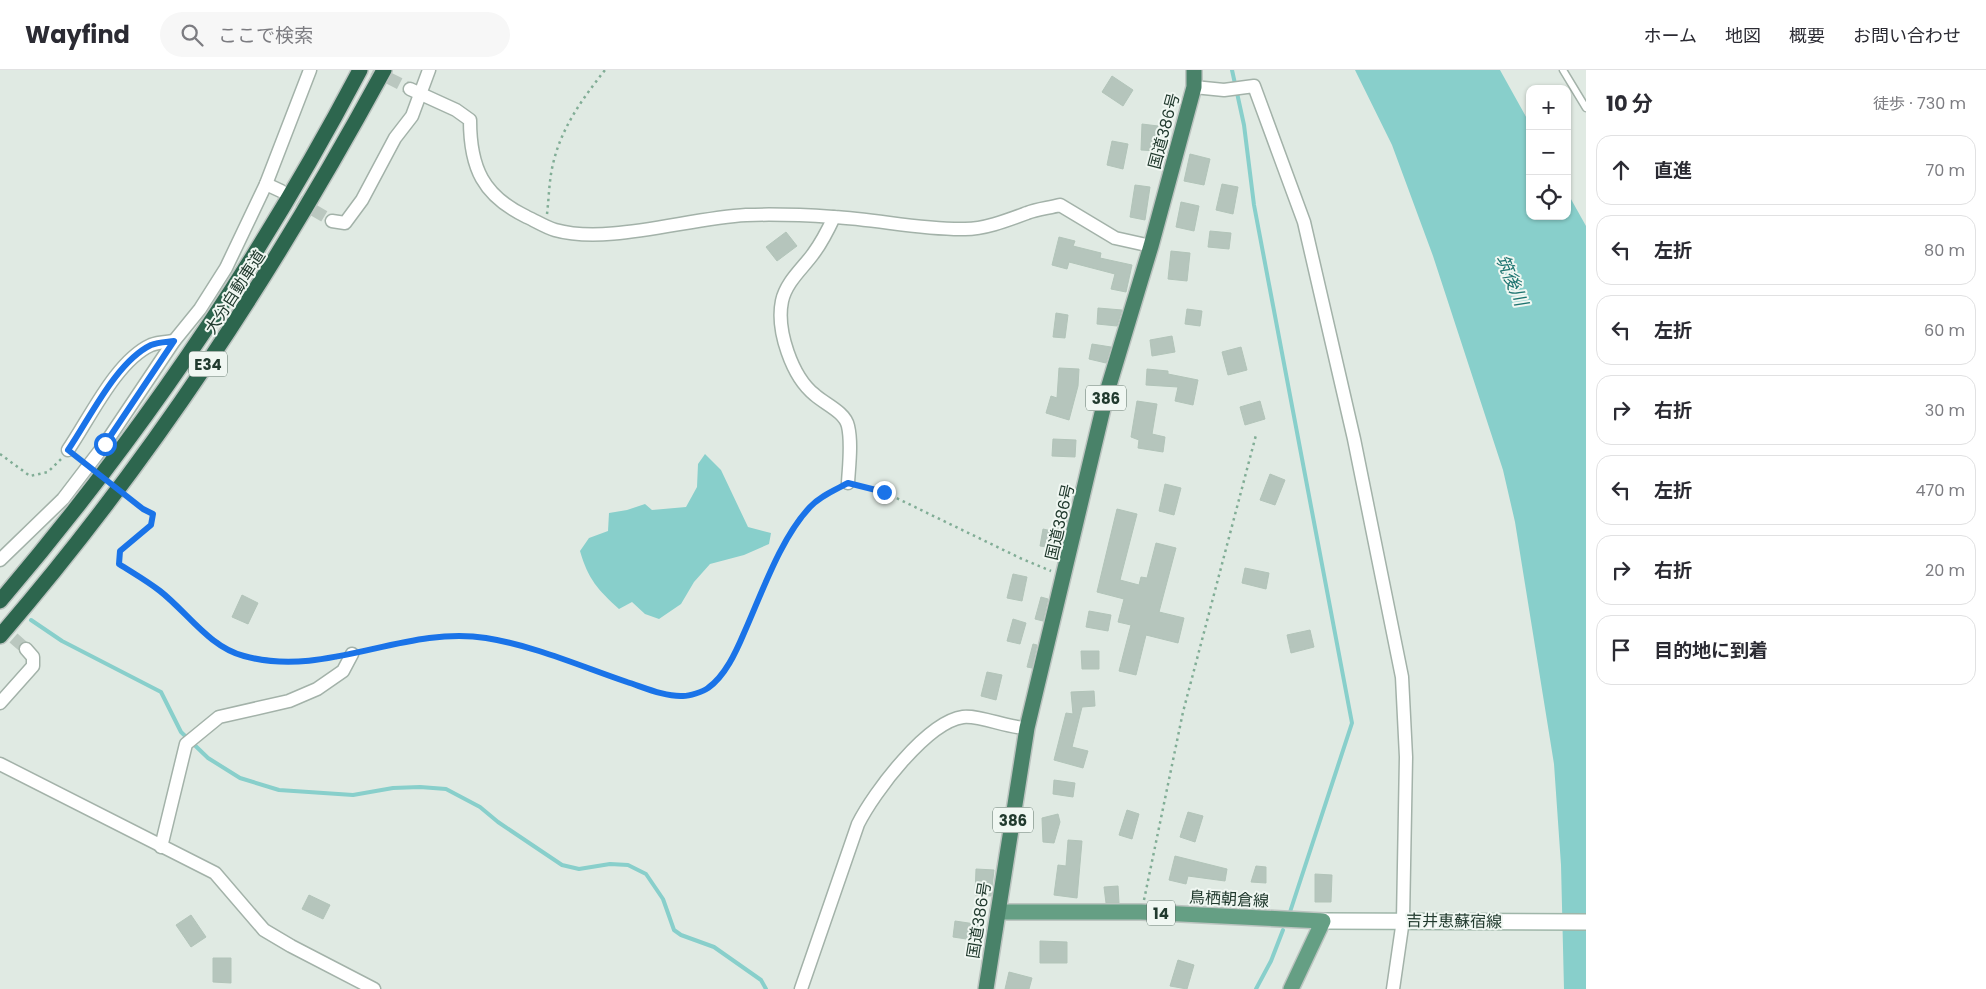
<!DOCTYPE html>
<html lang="ja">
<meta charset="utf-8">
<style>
body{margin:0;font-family:Poppins,"Noto Sans JP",sans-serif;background:#f7f7f7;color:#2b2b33}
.controls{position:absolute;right:15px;top:15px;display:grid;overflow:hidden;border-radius:10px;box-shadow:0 1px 4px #0004}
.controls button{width:45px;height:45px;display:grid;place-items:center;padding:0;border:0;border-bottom:1px solid #e1e1e2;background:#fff;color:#2b2b33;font:25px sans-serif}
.stop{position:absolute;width:15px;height:15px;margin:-11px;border:4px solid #1a73e8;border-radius:50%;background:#fff}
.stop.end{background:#1a73e8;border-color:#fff;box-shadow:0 1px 5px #0008}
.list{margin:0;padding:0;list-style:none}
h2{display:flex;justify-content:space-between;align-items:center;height:65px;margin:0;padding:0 20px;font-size:21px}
h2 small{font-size:16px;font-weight:400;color:#7c7c81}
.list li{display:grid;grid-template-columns:32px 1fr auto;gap:15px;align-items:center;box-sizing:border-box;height:70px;margin:0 10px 10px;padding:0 10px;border:1px solid #e1e1e2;border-radius:15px}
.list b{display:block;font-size:19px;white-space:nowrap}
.list em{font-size:16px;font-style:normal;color:#7c7c81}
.icon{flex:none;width:28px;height:28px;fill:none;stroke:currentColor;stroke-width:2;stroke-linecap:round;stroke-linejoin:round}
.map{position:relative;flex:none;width:1586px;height:919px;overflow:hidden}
header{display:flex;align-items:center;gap:30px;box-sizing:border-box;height:70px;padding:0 25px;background:#fff;border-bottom:1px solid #e1e1e2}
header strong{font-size:24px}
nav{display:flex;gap:28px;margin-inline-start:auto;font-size:18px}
.search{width:350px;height:45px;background:#f7f7f7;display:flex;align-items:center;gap:12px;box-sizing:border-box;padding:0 18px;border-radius:28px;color:#7c7c81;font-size:19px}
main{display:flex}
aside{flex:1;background:#fff}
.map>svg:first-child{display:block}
</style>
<header>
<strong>Wayfind</strong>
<div class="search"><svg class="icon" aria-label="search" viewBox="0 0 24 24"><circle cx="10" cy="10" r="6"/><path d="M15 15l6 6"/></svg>ここで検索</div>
<nav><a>ホーム</a><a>地図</a><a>概要</a><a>お問い合わせ</a></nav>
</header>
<main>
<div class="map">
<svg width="1586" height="919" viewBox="0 0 1586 919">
<rect width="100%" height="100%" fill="#e0eae3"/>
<!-- water -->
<g fill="#88cfcb">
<polygon points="1355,0 1500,0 1530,54 1530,146 1567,146 1567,122 1586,156 1586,919 1564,919 1561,795 1554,694 1515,452 1503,400 1433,186 1392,75"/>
<path d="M705 384 721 400 748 457 771 463 769 474 744 485 710 494 694 512 681 534 659 549 645 544 632 532 619 539C598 520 588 509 580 481L589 468 608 461 609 443 627 440 645 434 652 440 686 437 697 417 698 394Z"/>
</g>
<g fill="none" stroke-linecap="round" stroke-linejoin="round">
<!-- stream -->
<g stroke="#88cfcb" stroke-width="4">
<polyline points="1232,0 1244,55 1254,135 1352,653 1290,842"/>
<polyline points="31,550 62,571 161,622 181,662 208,688 240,708 279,720 353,725 393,718 420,717 446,719 480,737 498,752 562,795 579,799 610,794 628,795 646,804 663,829 674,860 681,865 714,877 761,910 766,919"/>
<polyline points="1256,919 1271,891 1283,860"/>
</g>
</g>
<!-- building -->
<g fill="#b5c5bc" stroke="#b2c4b9">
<polygon points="1112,6 1133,20 1123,36 1102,22"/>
<polygon points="1142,54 1158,56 1157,81 1141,80"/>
<polygon points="1112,71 1128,74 1123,99 1107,95"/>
<polygon points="1190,84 1210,89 1204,115 1184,111"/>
<polygon points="1222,114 1238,117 1233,144 1216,140"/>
<polygon points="1135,115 1150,117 1145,150 1130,147"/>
<polygon points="1181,132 1199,136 1194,161 1176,157"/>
<polygon points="1210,161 1231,163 1229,179 1208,177"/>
<polygon points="786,162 797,176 777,191 766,177"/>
<polygon points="1059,167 1075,171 1073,176 1101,183 1100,188 1132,195 1126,222 1111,219 1115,204 1069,192 1067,199 1052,195"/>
<polygon points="1171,181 1190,183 1187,211 1168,209"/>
<polygon points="1098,238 1122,240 1117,256 1097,254"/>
<polygon points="1187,239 1202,241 1200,256 1185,254"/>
<polygon points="1056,243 1068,245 1065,268 1053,267"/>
<polygon points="1172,266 1175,282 1152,286 1150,270"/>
<polygon points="1092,274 1111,277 1106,293 1089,289"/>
<polygon points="1241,277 1247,300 1228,305 1222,282"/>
<polygon points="1059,298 1079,299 1078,316 1069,350 1046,343 1051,326 1057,328"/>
<polygon points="1147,299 1168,301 1168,304 1198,310 1193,335 1175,331 1178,317 1146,315"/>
<polygon points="1137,331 1157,334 1152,364 1165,367 1163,382 1138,378 1139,370 1131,367"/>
<polygon points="1260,331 1265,349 1245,355 1240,337"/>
<polygon points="1053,369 1076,370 1075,387 1052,386"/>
<polygon points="1270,404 1285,410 1275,435 1260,430"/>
<polygon points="1165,414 1181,418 1174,445 1159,441"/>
<polygon points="1062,434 1070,437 1060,479 1040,476 1043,459 1052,461"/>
<polygon points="1117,439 1137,444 1120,510 1139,515 1141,507 1147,508 1156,473 1176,478 1159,542 1184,548 1178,573 1146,565 1136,605 1119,601 1131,555 1118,552 1124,529 1097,522"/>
<polygon points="1245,498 1269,503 1266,519 1242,513"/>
<polygon points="1013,504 1027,507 1022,531 1007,528"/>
<polygon points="242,525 258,533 248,554 232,547"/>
<polygon points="1041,527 1048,529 1043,551 1035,549"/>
<polygon points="1089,541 1111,545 1108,561 1086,557"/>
<polygon points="1013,549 1026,553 1020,574 1007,571"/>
<polygon points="1310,560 1314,577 1291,583 1287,565"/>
<polygon points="1033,574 1037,575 1032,598 1027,597"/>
<polygon points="1081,581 1099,581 1099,599 1082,599"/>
<polygon points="987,602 1002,605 996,630 981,626"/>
<polygon points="1094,621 1095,636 1082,637 1072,677 1088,681 1083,698 1054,690 1066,643 1073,644 1071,622"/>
<polygon points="1054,710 1075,713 1073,727 1053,724"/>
<polygon points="1127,740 1139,744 1132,769 1119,765"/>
<polygon points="1188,742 1203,746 1195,772 1180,767"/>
<polygon points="1058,744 1060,752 1054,773 1043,772 1042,748"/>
<polygon points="1068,770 1082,771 1077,828 1054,825 1058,795 1066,796"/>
<polygon points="1175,786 1227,799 1225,811 1188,806 1186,814 1169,810"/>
<polygon points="1256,796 1266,797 1266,813 1251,812"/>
<polygon points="976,799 994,800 991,826 975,825"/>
<polygon points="1315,804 1332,805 1331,832 1315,832"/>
<polygon points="1118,816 1119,833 1106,833 1104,817"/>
<polygon points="309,825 330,835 323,849 302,839"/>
<polygon points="191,845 206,867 191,877 176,855"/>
<polygon points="955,851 982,855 980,871 953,867"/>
<polygon points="1040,871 1067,872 1067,893 1040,893"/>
<polygon points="213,888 231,888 231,913 213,912"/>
<polygon points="1178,890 1194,895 1187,919 1170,916"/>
<polygon points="1009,902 1032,908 1029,919 1005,919"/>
</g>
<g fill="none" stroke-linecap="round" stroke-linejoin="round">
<!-- minor-tunnel -->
<g stroke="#bac7bf" stroke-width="12" stroke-dasharray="12 6" stroke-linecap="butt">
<polyline points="373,0 410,19"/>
<polyline points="283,122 332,151"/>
<polyline points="0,556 26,579"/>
</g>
<!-- service casing -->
<g stroke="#a3b2a9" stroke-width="9">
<polyline id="service" points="1563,0 1586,38"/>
</g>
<!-- minor casing -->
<g stroke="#a3b2a9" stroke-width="15">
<g id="minor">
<polyline points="1194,17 1224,20 1254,16 1304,152 1354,369 1402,607 1406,687 1403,850 1393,919"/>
<path d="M410 19 456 40 470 50C470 98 483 126 527 147 536 151 545 157 555 160 608 175 688 148 746 145 774 144 804 145 833 147 877 149 920 160 965 159 985 159 1008 150 1027 143 1037 139 1049 138 1060 135L1115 168 1151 176"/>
<polyline points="266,114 281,121"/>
<path d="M834 147C828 160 822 172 813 184 803 198 786 212 782 231 776 260 792 307 815 325 825 334 845 342 848 356 852 373 849 395 848 413"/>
<polyline points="332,151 345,153 362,130 395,68 412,46 429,0"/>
<path d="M68 380C90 348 116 291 151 275 158 272 167 272 174 271"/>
<polyline points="0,490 63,429 105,374 174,271 200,239 226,198 266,114 310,0"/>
<polyline points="0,633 33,596 33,587 26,579"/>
<polyline points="0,694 215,803 264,860 291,876 374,919"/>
<polyline points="161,777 186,674 219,647 289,631 317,619 343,601 352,584"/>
<path d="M801 919 858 754C874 722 927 652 963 647 980 645 1008 658 1027 658"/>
</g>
</g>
<!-- secondary casing -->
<g stroke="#9fb6a9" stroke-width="18">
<polyline id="secondary" points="1323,851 1586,852"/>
</g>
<!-- primary casing -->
<g stroke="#bcc4c0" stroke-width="18">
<polyline id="primary" points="998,842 1141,842 1323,851 1291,919"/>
</g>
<!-- trunk casing -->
<g stroke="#bcc4c0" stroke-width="18">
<polyline id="trunk" points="986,919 1027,658 1107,322 1151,176 1194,17 1194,0"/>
</g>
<!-- motorway casing -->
<g stroke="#bcc4c0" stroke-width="18">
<g id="motorway">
<path d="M0 531C139 368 260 190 360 0"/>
<path d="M0 566C151 391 274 202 384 0"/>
</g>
</g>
<!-- path -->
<g stroke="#81ad96" stroke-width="2.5" stroke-dasharray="2.5 4" stroke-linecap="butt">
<path d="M547 144C549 128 549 110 553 94 561 58 583 28 605 0"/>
<polyline points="0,384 30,406 48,402 61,389"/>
<polyline points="860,416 884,422 1020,488 1051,501"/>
<polyline points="143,439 153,444 151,455 120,481 119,494 161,521 195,555 229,580 243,586 291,592 337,588"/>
<path d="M362 582C402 573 445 562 486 568 533 575 578 595 623 610 641 617 661 625 681 626 687 627 701 623 706 619 724 610 735 584 742 567 760 527 780 468 810 436 818 428 829 423 839 418"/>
<polyline points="1144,830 1183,642 1256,365"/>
</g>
<!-- service -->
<use href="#service" stroke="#fff" stroke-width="6"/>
<!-- minor -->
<use href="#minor" stroke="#fff" stroke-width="12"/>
<!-- secondary -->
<use href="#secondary" stroke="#fff" stroke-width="15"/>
<!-- primary -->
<use href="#primary" stroke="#659f84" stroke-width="15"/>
<!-- trunk -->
<use href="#trunk" stroke="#498269" stroke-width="15"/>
<!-- motorway -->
<use href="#motorway" stroke="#2d664e" stroke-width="15"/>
<!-- path-bridge -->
<polyline stroke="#81ad96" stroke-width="2.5" stroke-dasharray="2.5 4" stroke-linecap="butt" points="68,380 143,439"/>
</g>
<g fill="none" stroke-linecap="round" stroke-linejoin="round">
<!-- route -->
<path stroke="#1a73e8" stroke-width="6" d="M105 374 174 271C167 272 158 272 151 275 116 292 90 348 68 380L143 439 153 444 151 455 120 481 119 494C133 503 147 511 160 521 187 542 209 577 244 586 326 609 404 555 486 568 535 576 580 596 627 612 643 617 665 627 683 626 689 626 703 622 708 618 725 606 736 582 744 563 762 523 780 469 810 437 820 426 835 420 848 413L884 422"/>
</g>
<g text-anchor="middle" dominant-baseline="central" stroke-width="4" stroke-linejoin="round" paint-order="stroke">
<!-- shield labels -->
<g fill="#f0f7f2" stroke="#5f7369" stroke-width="1">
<rect x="189" y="281.5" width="38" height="25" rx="4"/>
<rect x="1086" y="315.5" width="40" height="25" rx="4"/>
<rect x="993" y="737.5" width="40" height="25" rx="4"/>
<rect x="1147" y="830.5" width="28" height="25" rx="4"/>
</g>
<g font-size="15" font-weight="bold" fill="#213a2e">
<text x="208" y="294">E34</text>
<text x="1106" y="328">386</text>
<text x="1013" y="750">386</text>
<text x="1161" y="843">14</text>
</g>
<!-- street labels -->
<g font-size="16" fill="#213a2e" stroke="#f0f7f2">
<text transform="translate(1164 61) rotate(-75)">国道386号</text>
<text transform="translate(235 222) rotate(-57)">大分自動車道</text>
<text transform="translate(1060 452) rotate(-77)">国道386号</text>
<text transform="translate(1229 829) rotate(3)">鳥栖朝倉線</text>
<text transform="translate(979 850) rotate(-81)">国道386号</text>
<text transform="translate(1454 851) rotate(1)">吉井恵蘇宿線</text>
</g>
<!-- water labels -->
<g font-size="18" font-style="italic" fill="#1d7470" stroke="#f0f7f2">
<text transform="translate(1512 210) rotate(67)">筑後川</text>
</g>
</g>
</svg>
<div class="controls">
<button>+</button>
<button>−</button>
<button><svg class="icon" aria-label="locate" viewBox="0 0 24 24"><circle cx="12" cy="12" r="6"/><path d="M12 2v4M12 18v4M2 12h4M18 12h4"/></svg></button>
</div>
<div class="stop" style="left:105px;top:374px"></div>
<div class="stop end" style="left:884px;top:422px"></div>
</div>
<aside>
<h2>10 分<small>徒歩 · 730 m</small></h2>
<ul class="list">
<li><svg class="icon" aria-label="ahead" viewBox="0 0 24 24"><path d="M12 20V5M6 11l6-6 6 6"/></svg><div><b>直進</b></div><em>70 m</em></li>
<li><svg class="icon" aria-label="left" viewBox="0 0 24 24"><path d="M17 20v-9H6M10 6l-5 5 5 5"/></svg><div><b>左折</b></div><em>80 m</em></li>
<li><svg class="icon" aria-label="left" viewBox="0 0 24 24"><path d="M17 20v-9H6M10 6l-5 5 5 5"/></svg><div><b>左折</b></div><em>60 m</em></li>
<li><svg class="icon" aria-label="right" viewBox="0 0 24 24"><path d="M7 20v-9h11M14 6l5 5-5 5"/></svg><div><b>右折</b></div><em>30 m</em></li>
<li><svg class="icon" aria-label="left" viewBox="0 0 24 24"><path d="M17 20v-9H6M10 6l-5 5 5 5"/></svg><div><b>左折</b></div><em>470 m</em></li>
<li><svg class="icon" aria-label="right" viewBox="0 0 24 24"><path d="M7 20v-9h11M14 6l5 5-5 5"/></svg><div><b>右折</b></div><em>20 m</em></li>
<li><svg class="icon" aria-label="arrive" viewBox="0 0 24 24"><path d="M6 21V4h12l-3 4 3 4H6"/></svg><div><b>目的地に到着</b></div></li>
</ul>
</aside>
</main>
